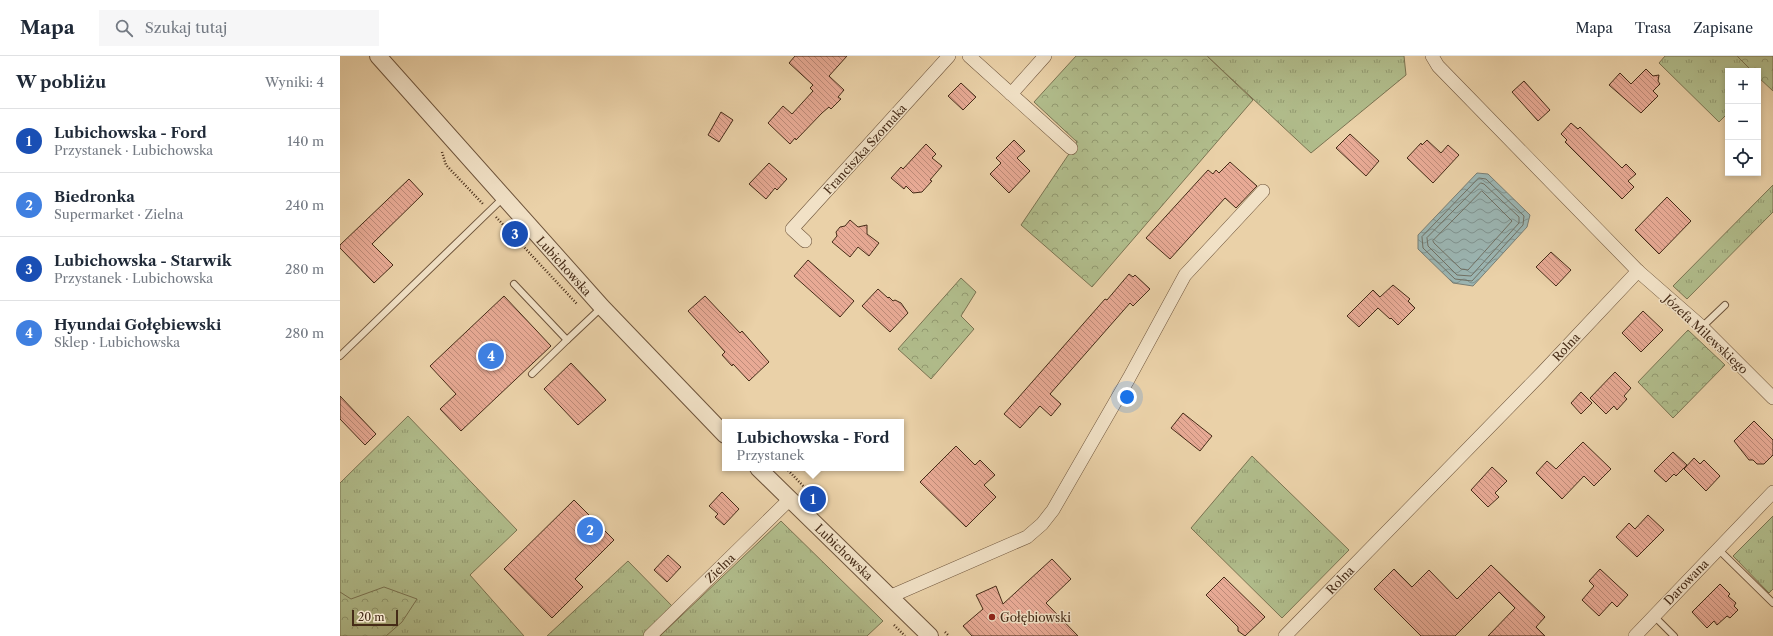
<!DOCTYPE html>
<html lang="pl">
<meta charset="utf-8">
<style>
body{margin:0;font-family:"Libre Caslon Text",serif;background:#f6f6f7;color:#1f2937}
.controls{position:absolute;right:12px;top:12px;display:grid;overflow:hidden;border-radius:0px;box-shadow:0 2px 6px #0003}
.controls button{width:36px;height:36px;display:grid;place-items:center;padding:0;border:0;border-bottom:1px solid #e0e1e3;background:#fff;color:#1f2937;font:20px sans-serif}
.scale{position:absolute;left:12px;bottom:10px;width:46px;box-sizing:border-box;padding-left:4px;border:2px solid #452b17;border-top:0;font-size:11px;line-height:14px;white-space:nowrap;color:#452b17;-webkit-text-stroke:3px #f1e1c6;paint-order:stroke}
.you{position:absolute;left:787px;top:341px;width:14px;height:14px;margin:-10px;border:3px solid #fff;border-radius:50%;background:#1a73e8;box-shadow:0 0 0 6px #1a73e833}
.badge{display:grid;place-items:center;width:26px;height:26px;border-radius:50%;background:#111827;color:#fff;font-size:13px;font-weight:700}
.pin{position:absolute;translate:-50% -50%;border:2px solid #fff;box-shadow:0 1px 4px #0006}
.popup{position:absolute;left:382px;top:363px;width:182px;height:52px;box-sizing:border-box;display:grid;place-content:center;border-radius:0px;background:#fff;filter:drop-shadow(0 1px 3px #0005);font-size:13px;white-space:nowrap;color:#747a83}
.popup b{font-size:15px;color:#1f2937}
.popup::after{content:'';position:absolute;left:50%;top:100%;margin-left:-8px;border:8px solid transparent;border-top-color:#fff}
.list{margin:0;padding:0;list-style:none}
h2{display:flex;justify-content:space-between;align-items:center;height:52px;margin:0;padding:0 16px;font-size:17px}
h2 small{font-size:13px;font-weight:400;color:#747a83}
.list li{display:grid;grid-template-columns:26px 1fr auto;gap:12px;align-items:center;box-sizing:border-box;height:64px;padding:0 16px;border-top:1px solid #e0e1e3}
.list b{display:block;font-size:15px;white-space:nowrap}
.list p{margin:0;font-size:13px;white-space:nowrap;color:#747a83}
.list em{font-size:13px;font-style:normal;color:#747a83}
.icon{flex:none;width:22px;height:22px;fill:none;stroke:currentColor;stroke-width:2;stroke-linecap:round;stroke-linejoin:round}
.map{position:relative;flex:none;width:1433px;height:580px;overflow:hidden}
header{display:flex;align-items:center;gap:24px;box-sizing:border-box;height:56px;padding:0 20px;background:#fff;border-bottom:1px solid #e0e1e3}
header strong{font-size:19px}
nav{display:flex;gap:22px;margin-inline-start:auto;font-size:14px}
.search{width:280px;height:36px;background:#f6f6f7;display:flex;align-items:center;gap:10px;box-sizing:border-box;padding:0 14px;border-radius:0px;color:#747a83;font-size:15px}
main{display:flex}
aside{flex:1;background:#fff}
.map>svg:first-child{display:block}
</style>
<header>
<strong>Mapa</strong>
<div class="search"><svg class="icon" aria-label="search" viewBox="0 0 24 24"><circle cx="10" cy="10" r="6"/><path d="M15 15l6 6"/></svg>Szukaj tutaj</div>
<nav><a>Mapa</a><a>Trasa</a><a>Zapisane</a></nav>
</header>
<main>
<aside>
<h2>W pobliżu<small>Wyniki: 4</small></h2>
<ul class="list">
<li><span class="badge" style="background:#1a4fb4">1</span><div><b>Lubichowska - Ford</b><p>Przystanek · Lubichowska</p></div><em>140 m</em></li>
<li><span class="badge" style="background:#3f7fe0">2</span><div><b>Biedronka</b><p>Supermarket · Zielna</p></div><em>240 m</em></li>
<li><span class="badge" style="background:#1a4fb4">3</span><div><b>Lubichowska - Starwik</b><p>Przystanek · Lubichowska</p></div><em>280 m</em></li>
<li><span class="badge" style="background:#3f7fe0">4</span><div><b>Hyundai Gołębiewski</b><p>Sklep · Lubichowska</p></div><em>280 m</em></li>
</ul>
</aside>
<div class="map">
<svg width="1433" height="580" viewBox="0 0 1433 580">
<defs>
<pattern id="grass-tufts" width="24" height="20" patternUnits="userSpaceOnUse"><rect width="24" height="20" fill="#b1bd8c"/><path d="M3 7l-1-3M5 7V3M7 7l1-3M15 17l-1-3M17 17v-4M19 17l1-3" fill="none" stroke="#929a71"/></pattern>
<pattern id="forest-crowns" width="20" height="18" patternUnits="userSpaceOnUse"><rect width="20" height="18" fill="#b1bd8c"/><path d="M2 6a3 3 0 1 1 6 0M12 15a3 3 0 1 1 6 0" fill="none" stroke="#929a71"/></pattern>
<pattern id="water-waves" width="16" height="10" patternUnits="userSpaceOnUse"><rect width="16" height="10" fill="#9bb5b2"/><path d="M0 5q4-4 8 0t8 0" fill="none" stroke="#809390"/></pattern>
<pattern id="building-back-hatch" width="6" height="6" patternUnits="userSpaceOnUse"><rect width="6" height="6" fill="#e8aa95"/><path d="M-1 5l2 2M0 0l6 6M5-1l2 2" fill="none" stroke="#be8b79"/></pattern>
</defs>
<rect width="100%" height="100%" fill="#ead1a8"/>
<filter id="stains"><feTurbulence type="fractalNoise" baseFrequency=".005" numOctaves="4"/><feColorMatrix values="0 0 0 0 .2 0 0 0 0 .09 0 0 0 0 .02 0 0 0 .5 -.17"/></filter>
<radialGradient id="worn" r=".72"><stop offset=".6" stop-color="#630" stop-opacity="0"/><stop offset="1" stop-color="#630" stop-opacity=".3"/></radialGradient>
<!-- grass -->
<g fill="url(#grass-tufts)" stroke="#7b7452">
<polygon points="867,0 1064,0 1066,19 971,97"/>
<polygon points="1325,0 1397,0 1412,15 1388,15 1388,57 1379,66 1319,7"/>
<polygon points="1433,129 1433,156 1347,243 1333,230"/>
<polygon points="68,360 177,474 130,519 184,580 0,580 0,427"/>
<polygon points="912,400 1009,494 942,562 851,472"/>
<polygon points="1433,460 1433,533 1429,537 1393,500"/>
<polygon points="441,465 543,565 527,580 320,580"/>
<polygon points="288,505 333,551 303,580 207,580"/>
</g>
<!-- forest -->
<g fill="url(#forest-crowns)" stroke="#7b7452">
<polygon points="736,0 867,0 913,44 752,231 681,169 737,86 694,46"/>
<polygon points="1397,0 1433,0 1433,35 1418,21 1418,15 1412,15"/>
<polygon points="621,222 636,236 621,260 634,273 591,323 558,293"/>
<polygon points="1348,274 1385,309 1333,362 1298,326"/>
<polygon points="44,531 77,543 62,566 46,580 0,580 0,536 11,543"/>
</g>
<!-- water -->
<polygon fill="url(#water-waves)" stroke="#797e74" points="1137,117 1148,118 1190,159 1187,171 1133,230 1113,227 1078,193 1078,179"/>
<g fill="none" stroke-linecap="round" stroke-linejoin="round">
<!-- shore -->
<g stroke="#707064" stroke-width="1">
<polygon points="1139,122 1146,123 1184,160 1183,169 1132,225 1115,223 1083,192 1082,181"/>
<polygon points="1141,127 1144,128 1179,161 1179,167 1131,220 1117,219 1088,190 1087,182"/>
<polygon points="1142,135 1172,165 1128,214 1121,213 1094,187 1093,185"/>
</g>
</g>
<!-- building -->
<g fill="url(#building-back-hatch)" stroke="#452b17">
<polygon points="455,0 507,0 489,20 504,34 498,41 501,43 491,53 489,51 482,57 456,84 455,82 450,88 428,67 443,50 452,58 473,35 470,32 473,29 449,7"/>
<polygon points="1306,13 1313,20 1319,19 1318,25 1320,28 1313,35 1318,40 1301,57 1269,29 1280,17 1291,28"/>
<polygon points="1184,25 1210,54 1198,65 1172,36"/>
<polygon points="621,27 636,41 623,54 608,40"/>
<polygon points="381,56 393,64 379,86 368,79"/>
<polygon points="1231,67 1238,73 1240,71 1282,112 1286,108 1296,118 1288,125 1294,131 1282,143 1225,86 1227,84 1221,78"/>
<polygon points="1010,78 1039,105 1026,120 996,92"/>
<polygon points="674,84 685,95 677,102 690,115 669,137 650,118 661,107 656,102"/>
<polygon points="1087,84 1101,97 1108,89 1119,99 1093,127 1067,102 1081,87 1082,89"/>
<polygon points="586,88 596,98 592,102 602,110 590,124 592,125 582,136 573,137 566,130 564,133 551,122 561,111 563,113"/>
<polygon points="890,106 917,130 896,152 885,142 830,203 806,182 868,114 873,118 876,114 879,117"/>
<polygon points="429,107 447,123 437,134 435,132 426,143 409,128"/>
<polygon points="69,123 83,138 32,188 53,209 34,227 0,192 0,189"/>
<polygon points="1327,141 1351,165 1319,198 1295,174"/>
<polygon points="510,164 518,171 527,169 527,178 539,187 529,200 518,191 510,201 492,186 497,180 496,176 500,171 505,170"/>
<polygon points="1211,196 1231,214 1216,230 1196,211"/>
<polygon points="468,204 514,245 500,261 454,220"/>
<polygon points="789,218 793,221 795,219 810,233 793,250 790,247 710,338 721,348 711,360 700,350 680,372 664,358 765,243 767,244"/>
<polygon points="1053,229 1070,243 1068,245 1075,252 1058,269 1051,262 1050,263 1038,252 1019,271 1007,260 1033,234 1040,241"/>
<polygon points="538,233 548,242 549,241 553,245 555,244 561,247 568,257 550,276 522,250"/>
<polygon points="164,240 211,290 121,375 100,353 116,338 90,310"/>
<polygon points="365,240 400,277 402,275 429,306 409,325 393,308 392,310 382,299 385,296 348,255"/>
<polygon points="1303,255 1323,274 1301,296 1282,277"/>
<polygon points="231,307 266,344 238,369 204,333"/>
<polygon points="1275,316 1291,332 1284,340 1287,343 1277,354 1274,350 1266,358 1250,342"/>
<polygon points="1241,336 1252,347 1241,358 1231,347"/>
<polygon points="0,340 36,378 25,389 0,363"/>
<polygon points="843,357 872,380 860,395 831,372"/>
<polygon points="1414,365 1433,384 1433,399 1424,408 1417,408 1413,404 1409,404 1394,385"/>
<polygon points="1243,386 1271,413 1254,430 1244,420 1222,443 1196,417 1207,405 1216,413"/>
<polygon points="616,390 635,409 640,404 655,419 644,429 656,441 626,471 580,426"/>
<polygon points="1333,396 1347,409 1336,420 1334,418 1326,426 1314,415"/>
<polygon points="1354,402 1360,408 1364,404 1380,420 1366,435 1344,413"/>
<polygon points="1152,411 1167,425 1155,437 1159,441 1148,451 1131,434"/>
<polygon points="382,436 399,453 384,469 375,461 378,458 369,450"/>
<polygon points="234,444 274,484 235,523 243,531 212,562 164,513"/>
<polygon points="1308,459 1324,474 1297,501 1276,481 1289,467 1295,473"/>
<polygon points="328,499 341,511 327,526 314,514"/>
<polygon points="712,503 731,523 706,547 738,580 632,580 623,570 643,553 636,539 656,530 663,548"/>
<polygon points="1151,509 1205,561 1196,571 1205,580 1148,580 1175,552 1159,536 1115,580 1081,580 1034,533 1054,513 1072,531 1089,514 1117,543"/>
<polygon points="1260,513 1288,539 1277,551 1272,546 1259,560 1242,544 1254,530 1249,525"/>
<polygon points="884,521 925,561 905,580 898,575 898,571 866,539"/>
<polygon points="1380,528 1390,538 1388,540 1396,547 1394,550 1398,554 1390,562 1387,560 1377,569 1374,565 1367,572 1352,556"/>
</g>
<g fill="none" stroke-linecap="round" stroke-linejoin="round">
<!-- service casing -->
<g stroke="#6e543b" stroke-width="8">
<g id="service">
<polyline points="174,228 227,284 262,251"/>
<polyline points="1362,271 1385,249"/>
<polyline points="0,300 163,142"/>
<polyline points="192,318 227,284"/>
<polyline points="1378,493 1433,547"/>
<polyline points="1314,560 1334,580"/>
</g>
</g>
<!-- minor casing -->
<g stroke="#6e543b" stroke-width="14">
<g id="minor">
<polyline points="629,0 731,92"/>
<polyline points="671,38 705,0"/>
<polyline points="465,185 452,173 609,0"/>
<polyline points="1298,215 1362,271 1433,342"/>
<polyline points="549,541 687,481 702,468 713,454 789,322 845,219 923,135"/>
<polyline points="310,580 450,443"/>
<polyline points="945,580 1202,317 1298,215 1098,10 1092,0"/>
<polyline points="1295,580 1433,436"/>
</g>
</g>
<!-- tertiary casing -->
<g stroke="#6e543b" stroke-width="18">
<g id="tertiary">
<polyline points="38,0 262,251 385,379"/>
<polyline points="418,412 590,580"/>
</g>
</g>
<!-- path -->
<g stroke="#452b17" stroke-width="2.5" stroke-dasharray="1 2" stroke-linecap="butt">
<polyline points="102,96 106,109 143,148"/>
<polyline points="156,161 237,248"/>
<polyline points="446,412 484,452"/>
<polyline points="554,569 565,580"/>
<polyline points="605,576 609,580"/>
</g>
<!-- service -->
<use href="#service" stroke="#f1e1c6" stroke-width="6"/>
<!-- minor -->
<use href="#minor" stroke="#f1e1c6" stroke-width="13"/>
<!-- tertiary -->
<use href="#tertiary" stroke="#f1e1c6" stroke-width="16"/>
</g>
<!-- markers -->
<circle fill="#8f2418" stroke="#f1e1c6" stroke-width="1.5" cx="652" cy="561" r="4"/>
<g text-anchor="middle" dominant-baseline="central" stroke-width="3" stroke-linejoin="round" paint-order="stroke">
<!-- street labels -->
<g font-size="12" fill="#452b17" stroke="#f1e1c6">
<text transform="translate(525 93) rotate(-48)">Franciszka Szornaka</text>
<text transform="translate(224 210) rotate(48)">Lubichowska</text>
<text transform="translate(1366 278) rotate(43)">Józefa Milewskiego</text>
<text transform="translate(1226 291) rotate(-47)">Rolna</text>
<text transform="translate(504 496) rotate(44)">Lubichowska</text>
<text transform="translate(380 512) rotate(-44)">Zielna</text>
<text transform="translate(1000 524) rotate(-46)">Rolna</text>
<text transform="translate(1346 526) rotate(-46)">Darowana</text>
</g>
<!-- poi labels -->
<g font-size="12" fill="#452b17" stroke="#f1e1c6" text-anchor="start">
<text x="660" y="561">Gołębiowski</text>
</g>
</g>
<rect width="100%" height="100%" filter="url(#stains)"/>
<rect width="100%" height="100%" fill="url(#worn)"/>
</svg>
<div class="controls">
<button>+</button>
<button>−</button>
<button><svg class="icon" aria-label="locate" viewBox="0 0 24 24"><circle cx="12" cy="12" r="6"/><path d="M12 2v4M12 18v4M2 12h4M18 12h4"/></svg></button>
</div>
<div class="scale">20 m</div>
<div class="you"></div>
<div class="pin badge" style="left:473px;top:443px;background:#1a4fb4">1</div>
<div class="popup"><b>Lubichowska - Ford</b>Przystanek</div>
<div class="pin badge" style="left:250px;top:474px;background:#3f7fe0">2</div>
<div class="pin badge" style="left:175px;top:178px;background:#1a4fb4">3</div>
<div class="pin badge" style="left:151px;top:300px;background:#3f7fe0">4</div>
</div>
</main>
